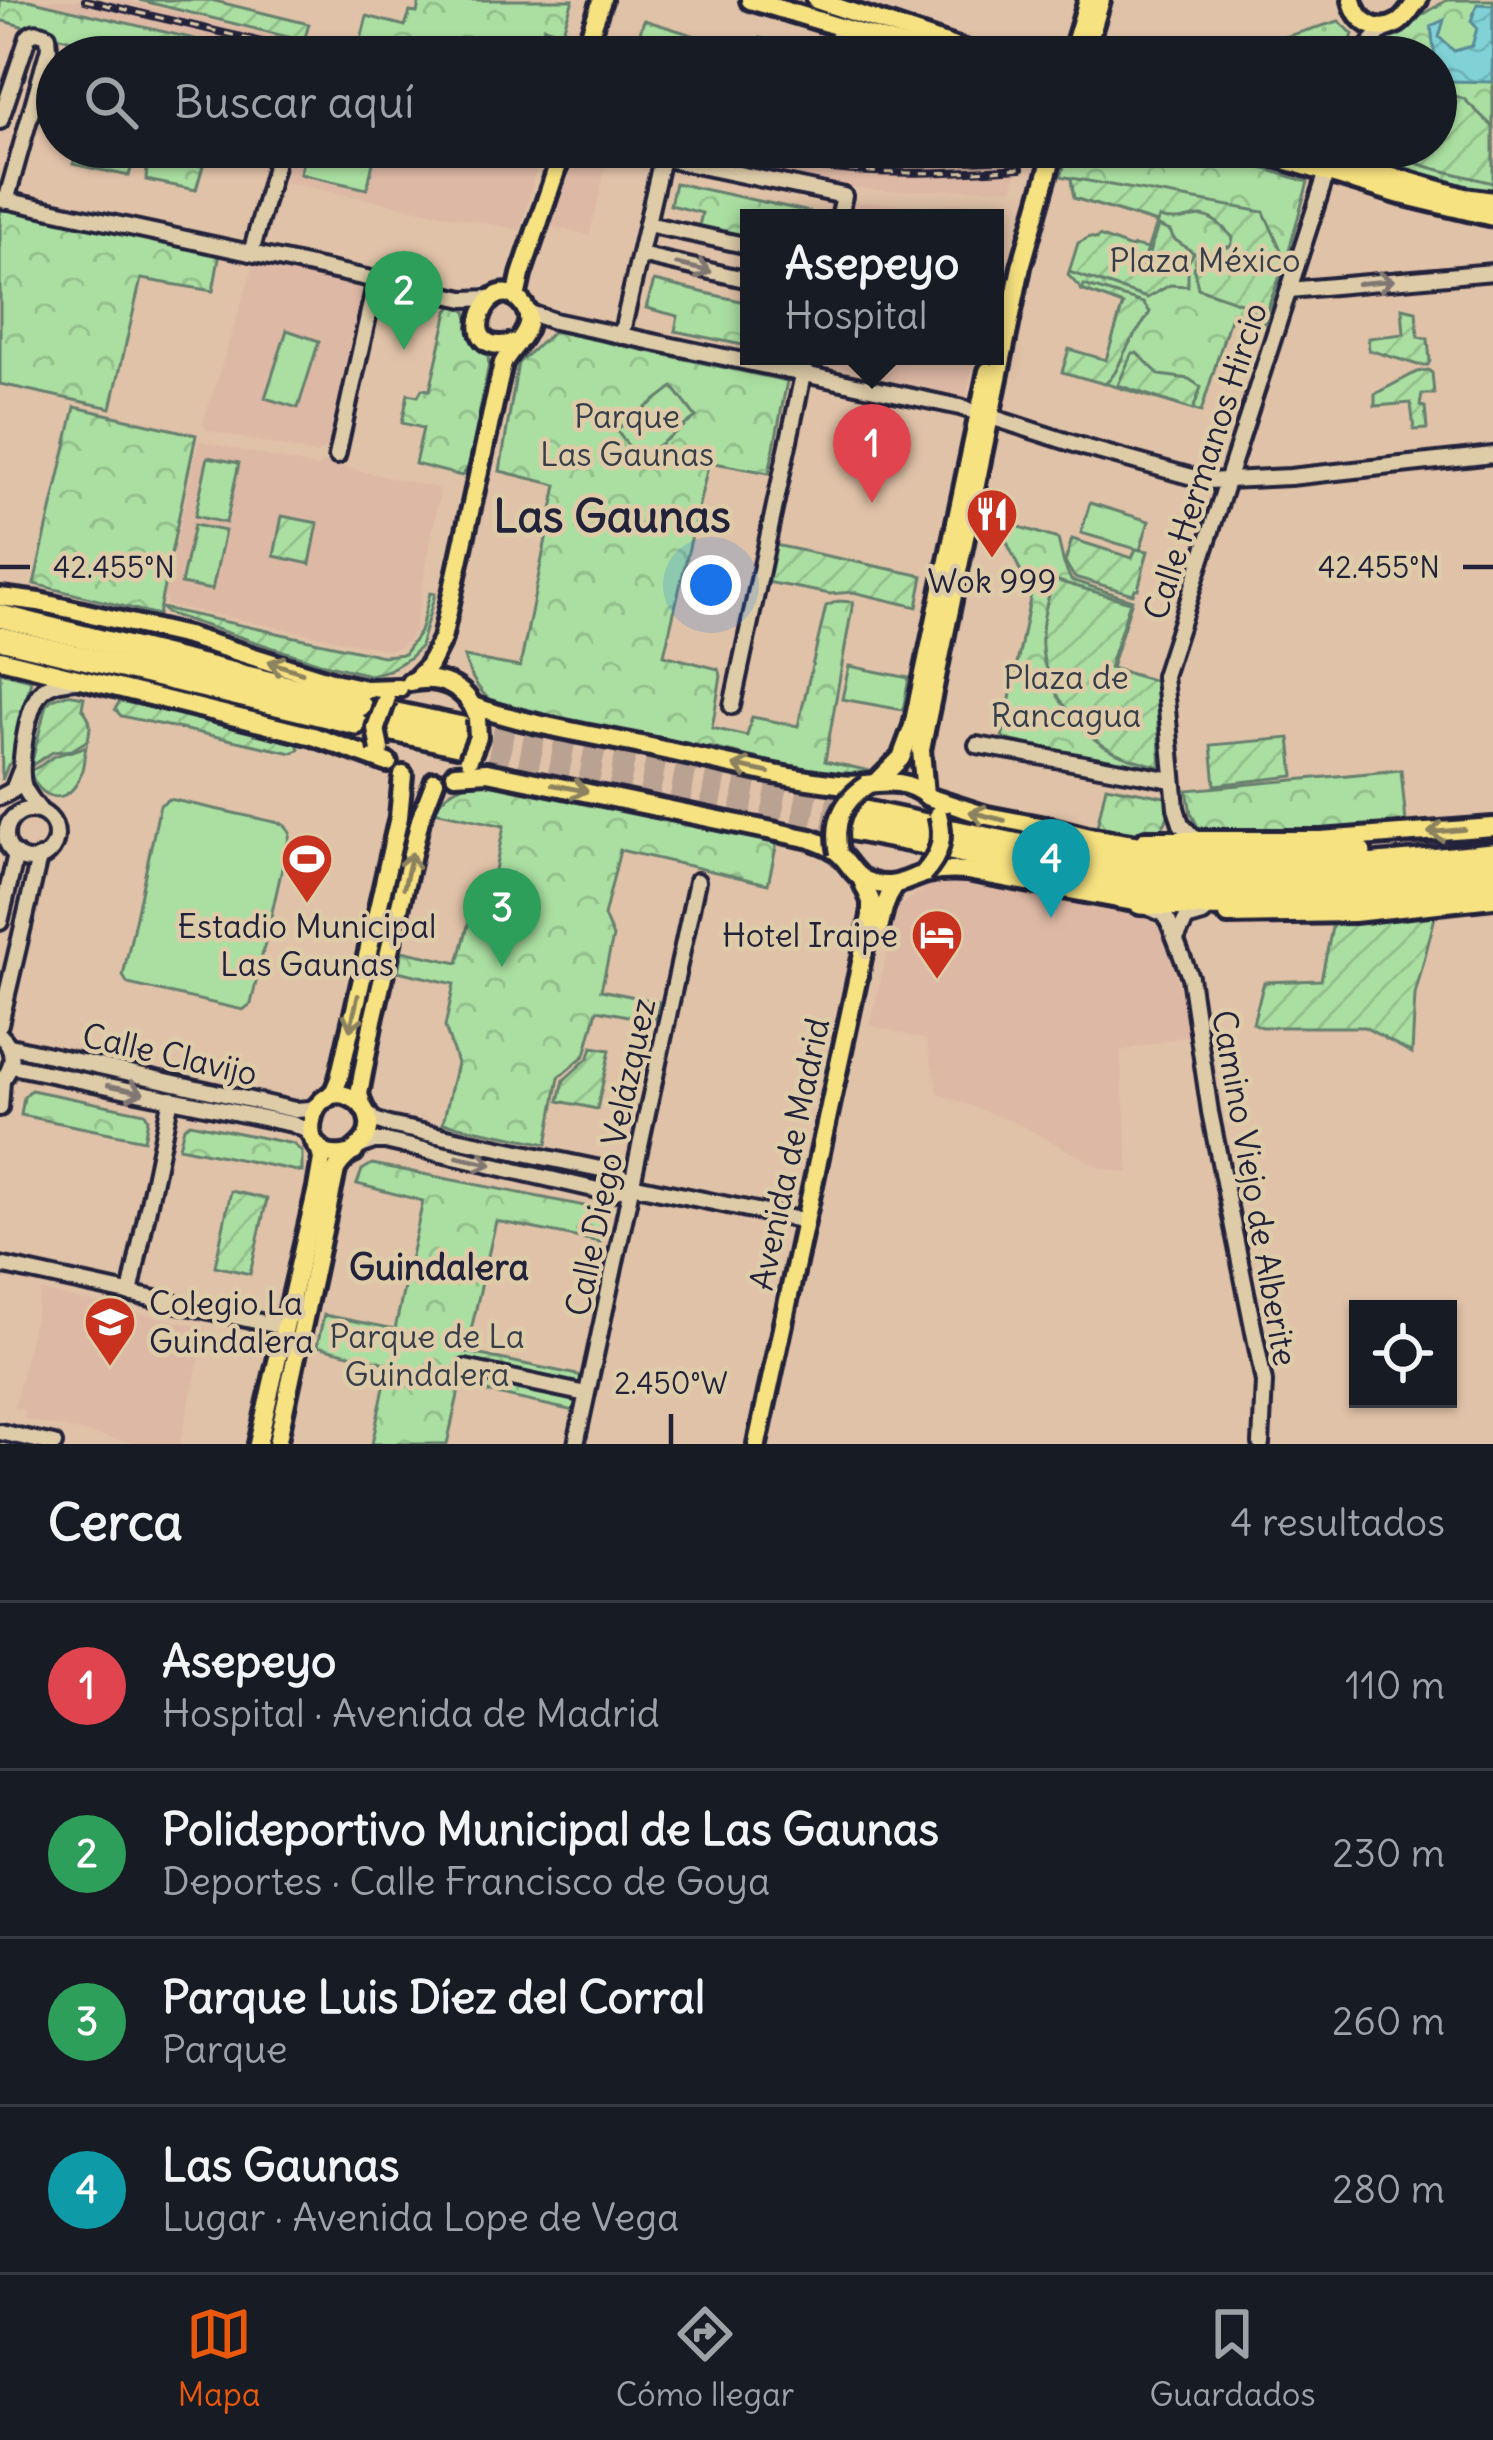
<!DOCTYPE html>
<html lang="es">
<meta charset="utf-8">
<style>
body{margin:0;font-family:Delius,sans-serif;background:#242831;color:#f1f3f6}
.controls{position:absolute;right:36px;bottom:36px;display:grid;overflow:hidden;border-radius:0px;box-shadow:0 3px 9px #0004}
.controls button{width:108px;height:108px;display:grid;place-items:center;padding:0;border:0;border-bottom:3px solid #363941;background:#171b24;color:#f1f3f6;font:60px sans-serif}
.you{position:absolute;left:711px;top:585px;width:42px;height:42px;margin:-30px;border:9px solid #fff;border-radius:50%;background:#1a73e8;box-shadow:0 0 0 18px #1a73e833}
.badge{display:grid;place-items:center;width:78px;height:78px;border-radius:50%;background:#ea580c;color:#fff;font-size:39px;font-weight:700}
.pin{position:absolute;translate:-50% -99px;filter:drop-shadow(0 3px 6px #0008)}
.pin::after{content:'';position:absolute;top:63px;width:42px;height:36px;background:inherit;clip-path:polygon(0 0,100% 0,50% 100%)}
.popup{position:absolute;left:740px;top:209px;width:264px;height:156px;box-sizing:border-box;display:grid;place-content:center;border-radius:0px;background:#171b24;filter:drop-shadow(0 3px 9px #0005);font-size:39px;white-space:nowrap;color:#9ea1a6}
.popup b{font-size:45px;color:#f1f3f6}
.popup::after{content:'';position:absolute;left:50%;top:100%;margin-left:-24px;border:24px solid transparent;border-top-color:#171b24}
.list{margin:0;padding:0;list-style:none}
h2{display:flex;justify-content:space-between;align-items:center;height:156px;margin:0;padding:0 48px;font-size:51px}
h2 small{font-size:39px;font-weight:400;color:#9ea1a6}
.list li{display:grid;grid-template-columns:78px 1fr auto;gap:36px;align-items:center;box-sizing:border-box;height:168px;padding:0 48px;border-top:3px solid #363941}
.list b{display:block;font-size:45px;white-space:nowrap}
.list p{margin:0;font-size:39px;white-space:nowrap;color:#9ea1a6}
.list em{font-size:39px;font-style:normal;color:#9ea1a6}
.icon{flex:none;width:66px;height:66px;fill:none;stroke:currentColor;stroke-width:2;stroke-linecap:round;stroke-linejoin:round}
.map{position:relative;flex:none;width:1493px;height:1444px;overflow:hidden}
.search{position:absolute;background:#171b24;box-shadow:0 3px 9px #0004;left:36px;right:36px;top:36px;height:132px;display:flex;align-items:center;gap:30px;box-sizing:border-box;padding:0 42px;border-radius:66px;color:#9ea1a6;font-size:45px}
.sheet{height:828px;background:#171b24}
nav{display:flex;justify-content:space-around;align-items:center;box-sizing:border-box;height:168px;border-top:3px solid #363941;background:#171b24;font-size:33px;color:#9ea1a6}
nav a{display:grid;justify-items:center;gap:6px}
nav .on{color:#ea580c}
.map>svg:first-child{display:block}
</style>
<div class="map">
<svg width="1493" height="1444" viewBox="0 0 1493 1444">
<defs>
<pattern id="grass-dots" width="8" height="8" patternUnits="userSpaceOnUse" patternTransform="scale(3)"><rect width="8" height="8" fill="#abdfa1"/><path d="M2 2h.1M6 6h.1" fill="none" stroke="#93bf8c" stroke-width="1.8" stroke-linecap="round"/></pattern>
<pattern id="park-crowns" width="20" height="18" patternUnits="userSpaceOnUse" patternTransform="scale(3)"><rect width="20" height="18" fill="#abdfa1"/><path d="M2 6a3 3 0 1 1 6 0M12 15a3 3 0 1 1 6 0" fill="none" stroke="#93bf8c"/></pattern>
<pattern id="garden-furrows" width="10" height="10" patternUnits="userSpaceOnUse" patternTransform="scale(3)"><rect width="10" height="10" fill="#abdfa1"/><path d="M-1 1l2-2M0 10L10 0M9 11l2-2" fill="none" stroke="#93bf8c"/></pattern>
<pattern id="water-waves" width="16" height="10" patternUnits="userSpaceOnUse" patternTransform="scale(3)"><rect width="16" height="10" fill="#80d2d6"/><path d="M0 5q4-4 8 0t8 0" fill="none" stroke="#6eb4b9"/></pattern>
</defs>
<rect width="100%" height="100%" fill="#e0c2a8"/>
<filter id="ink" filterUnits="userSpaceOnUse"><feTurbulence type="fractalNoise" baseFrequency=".00833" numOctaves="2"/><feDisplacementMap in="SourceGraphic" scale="24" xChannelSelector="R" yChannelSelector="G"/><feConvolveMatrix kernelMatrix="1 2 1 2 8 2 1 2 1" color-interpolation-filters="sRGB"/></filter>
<g filter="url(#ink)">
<!-- built -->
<g fill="#ddb8a5">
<polygon points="38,0 124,0 360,57 278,57"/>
<polygon points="295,147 542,147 520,230 283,182"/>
<polygon points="574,147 609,152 590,235 548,226"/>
<polygon points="649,147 748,147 840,163 915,167 1017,163 1013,188 886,191 785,180"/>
<polygon points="1012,200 995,263 995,218 845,218 849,202 929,205"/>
<polygon points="254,264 358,288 361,293 327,447 315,454 207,430 203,424"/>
<polygon points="815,356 975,356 966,397 813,363"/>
<polygon points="199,441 317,467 325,463 436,488 440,491 414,630 409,640 401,647 388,650 167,605 164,595"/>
<polygon points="955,879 1162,919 1182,1000 1187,1036 1120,1051 1129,1173 1101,1168 1019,1124 939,1094 926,1040 870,1025 898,907 930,885"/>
<polygon points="41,1291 206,1328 180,1444 137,1444 24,1419 26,1411 14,1408"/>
</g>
<!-- grass -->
<polygon fill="url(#grass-dots)" stroke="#66806e" stroke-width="3" points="1339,21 1353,34 1346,57 1216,57"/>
<!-- park -->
<g fill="url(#park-crowns)" stroke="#66806e" stroke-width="3">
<polygon points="0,0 29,0 271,57 118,57 92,51 93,46 0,20"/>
<polygon points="417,0 573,0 562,33 544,27 540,39 558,46 554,57 415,57 360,44 367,16 405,26 410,12 417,13 419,4"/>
<polygon points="1447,0 1493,0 1493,201 1332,158 1335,147 1436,147 1436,57 1363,57 1365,50"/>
<polygon points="644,20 754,54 760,38 822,57 632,57"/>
<polygon points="78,147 111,147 203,166 196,190 146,180 147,166 146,168 132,165 129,176 73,164"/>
<polygon points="1070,147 1193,147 1308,182 1286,261 1265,323 1232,312 1201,412 1100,382 1123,304 1082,290 1068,275 1072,264 1141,269 1156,223 1074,198 1071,178 1061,176"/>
<polygon points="675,183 810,212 809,218 749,218 749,238 699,226 702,213 670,205"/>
<polygon points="3,206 220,253 213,291 141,279 111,408 0,384 0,215"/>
<polygon points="654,281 749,303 747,346 675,331 678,316 646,308"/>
<polygon points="453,305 466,311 471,332 487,350 489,364 469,466 462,476 415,464 423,428 402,423 408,394 418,396 422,389 430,390 448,311"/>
<path d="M554 331 787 381 769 473 709 462 664 655 718 669 721 676 712 728 747 736 752 717 798 726 826 606 838 601 853 602 825 761 870 771 855 775 833 776 708 747 706 752 502 710C482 696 471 680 464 657L520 667 557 485 500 471 518 363Z"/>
<polygon points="75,407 196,435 158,615 34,584"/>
<polygon points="1010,524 1058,539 1064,564 1071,580 1132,600 1111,668 1155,681 1161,771 1002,739 1031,594 999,525"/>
<polygon points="0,672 31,680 12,762 8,765 2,780"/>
<path d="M1401 770 1406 823C1337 828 1266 835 1198 827L1191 813 1187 790Z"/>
<path d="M483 782 523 788 777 843 768 884 620 850 604 916 613 937 601 990 659 1002 654 1021 597 1010 585 1055 559 1077 547 1144 443 1123 457 1063 445 1027 454 984 398 971 402 951 458 963 472 910 490 894 504 826 434 811C444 791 461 783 483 782Z"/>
<path d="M1106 786 1170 798C1170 850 1134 834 1097 827Z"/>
<polygon points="31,1090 145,1113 148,1119 144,1140 21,1115 24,1097"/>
<polygon points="190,1123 293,1144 302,1152 302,1172 179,1147 184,1127"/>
<polygon points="372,1164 600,1209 605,1218 600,1242 496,1221 466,1352 582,1376 574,1411 460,1386 447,1444 372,1444 389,1364 317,1346 324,1315 395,1329 423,1201 357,1184 362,1170"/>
</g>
<!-- garden -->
<g fill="url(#garden-furrows)" stroke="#66806e" stroke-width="3">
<polygon points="139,0 211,0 309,24 304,41"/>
<polygon points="1447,93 1464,99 1493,127 1493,183 1432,168 1381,152 1383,147 1436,147 1436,99"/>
<path d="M1071 178 1264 212 1286 261 1266 312 1198 288 1194 269 1198 253 1205 254 1231 246 1233 238C1198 197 1194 228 1159 218L1157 223 1074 198Z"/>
<polygon points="1158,226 1170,231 1174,239 1194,253 1188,262 1188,286 1170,285 1147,298 1069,272 1078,243 1090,237 1097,239 1099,236 1131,248 1134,246 1148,249 1141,269 1142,275"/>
<path d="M1084 285 1143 303 1150 312C1144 324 1134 334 1127 348 1119 362 1118 373 1105 384L1062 372 1069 349 1106 360 1123 305 1082 290Z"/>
<polygon points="1402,308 1416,311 1418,337 1428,339 1430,361 1428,365 1418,365 1369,350 1368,338 1404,334"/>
<polygon points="1132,353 1137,353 1160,375 1189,379 1201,387 1193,410 1118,385"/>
<polygon points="1428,370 1432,373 1434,394 1422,394 1420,406 1425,407 1427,429 1414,430 1411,403 1375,406 1375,394 1417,372"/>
<polygon points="282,516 318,523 310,564 274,556"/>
<polygon points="1072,539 1132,558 1136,549 1148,551 1138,589 1135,589 1133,594 1074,577 1065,562"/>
<polygon points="775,545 923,576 917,607 853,592 830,594 767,582"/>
<path d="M1054 580 1130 602 1109 668 1155 681 1161 767C1146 763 1129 759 1115 752 1098 744 1083 730 1071 715 1036 671 1035 632 1054 580Z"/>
<polygon points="430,593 435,594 420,647 409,658 389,670 370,675 320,663 166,613 162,608 383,656 404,654 420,632"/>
<path d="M67 694 84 697 82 708C92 720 91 725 88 740L72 750 53 752 31 766 46 705 52 699Z"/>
<polygon points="120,701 183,714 297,743 299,749 292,753 121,716 115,709"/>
<polygon points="1290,738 1294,776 1215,785 1211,745"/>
<path d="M86 746C84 758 83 776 75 786 58 809 34 791 30 770 41 768 43 762 53 757 63 752 75 752 86 746Z"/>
<polygon points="1436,913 1415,995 1412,1053 1364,1027 1261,1027 1253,1023 1264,982 1321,980 1333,923"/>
<polygon points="592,1047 610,1050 597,1109 559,1101 564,1080 589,1057"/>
<polygon points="231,1191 267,1199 250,1274 215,1266"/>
</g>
<!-- pitch -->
<g fill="#abdfa1" stroke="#66806e" stroke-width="3">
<polygon points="306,147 343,147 375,154 367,189 300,174"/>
<polygon points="287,330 319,341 298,408 265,398"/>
<polygon points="673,387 696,417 639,460 616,430"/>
<polygon points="208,457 239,463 226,523 195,516"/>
<polygon points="1090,503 1149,521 1140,550 1081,533"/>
<polygon points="194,525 225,531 212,590 181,584"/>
<polygon points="849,666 909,678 903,710 842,699"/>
<polygon points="169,799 284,824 290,833 251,1004 243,1010 128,984 123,976 160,805"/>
</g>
<!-- water -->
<polygon fill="url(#water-waves)" stroke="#5a8c98" stroke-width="3" points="1477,4 1493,5 1492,82 1448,81 1436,68 1431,26 1444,20 1439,37 1454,51 1472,46 1477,28 1471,21"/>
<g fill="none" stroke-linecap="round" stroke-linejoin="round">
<!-- highway-tunnel -->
<g stroke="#baa292" stroke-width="21" stroke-dasharray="21 10" stroke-linecap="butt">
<polyline points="462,728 855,810"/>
<polyline points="459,744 847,828"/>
</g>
<!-- minor casing -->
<g stroke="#22223b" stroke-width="22">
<g id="minor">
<polyline points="841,27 836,47 841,57"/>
<polyline points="1365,50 1379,33 1392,26"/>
<path d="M0 121 28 37C34 30 40 32 48 36L49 48 6 201"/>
<path d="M799 147C875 157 949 156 1025 151"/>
<polyline points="0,199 464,299 492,298"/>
<polyline points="647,224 749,246"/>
<polyline points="251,253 275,166"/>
<polyline points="640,255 749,280"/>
<polyline points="1289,290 1493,272"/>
<polyline points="527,312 554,321 960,407 1087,448 1207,481 1290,477 1493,455"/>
<polyline points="621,336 662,158 844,196 839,218"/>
<polyline points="337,456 376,280"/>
<polyline points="732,706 807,356"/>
<polyline points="977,745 1172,780"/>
<polyline points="0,797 13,790 20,772"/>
<circle cx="31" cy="835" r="25"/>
<path d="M41 812C35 804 28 796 24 787 17 769 27 707 41 692 50 682 65 681 77 680"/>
<polyline points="1197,841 1181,824 1176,808 1164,676 1335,147"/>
<polyline points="1150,908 1164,914 1169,923 1190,977 1210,1112 1264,1382 1261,1444"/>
<polyline points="0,922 16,854"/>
<polyline points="1176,939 1186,919 1203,914"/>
<polyline points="0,1024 39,858"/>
<path d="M0 1035C16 1050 15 1067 0 1082"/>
<polyline points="10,1046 295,1110 311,1109 318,1104"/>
<polyline points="12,1066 292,1124 306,1130 312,1138"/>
<polyline points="0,1108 2,1081"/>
<polyline points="367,1113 375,1120 389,1125 615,1172 631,1185 805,1221"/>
<polyline points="361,1146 374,1141 385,1141 611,1193 631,1185"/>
<polyline points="0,1265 283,1327"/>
<polyline points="130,1294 171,1098"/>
<polyline points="465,1368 586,1394"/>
<polyline points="0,1432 54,1444"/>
<polyline points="576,1444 697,881"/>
</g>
</g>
<!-- major casing -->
<g stroke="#22223b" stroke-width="26">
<g id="major">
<polyline points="750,0 940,57"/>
<polyline points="816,0 985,57"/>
<path d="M1352 0C1357 22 1377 35 1398 23 1407 17 1411 7 1418 0"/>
<polyline points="582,57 602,0"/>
<polyline points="1071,57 1088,0"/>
<polyline points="1084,57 1101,0"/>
<polyline points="1242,147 1401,195 1493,217"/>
<polyline points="1291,147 1464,197 1493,201"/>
<polyline points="516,298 521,275 564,147"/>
<polyline points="0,597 39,602 187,636 334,682 365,689 399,688"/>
<polyline points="0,659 313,736 388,763"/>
<path d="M415 680 429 665 442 639 503 363C512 345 539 328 524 306 492 259 447 360 514 343"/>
<path d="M410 682C438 675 466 686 476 714"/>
<path d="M473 706C532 726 594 735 655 748 716 761 776 777 838 784 873 789 895 771 927 796"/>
<path d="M455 774 487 772 811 839C819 843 831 846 837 852 851 863 852 877 873 883 895 890 908 878 928 873 941 870 953 870 967 871L1150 905"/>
<polyline points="878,781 901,758 913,726 988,371"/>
<polyline points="925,794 921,750 1021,267 1055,147"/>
<polyline points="928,797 987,816 1055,829"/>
<polyline points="1146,840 1321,840 1493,827"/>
<polyline points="1228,915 1354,913 1493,898"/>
<polyline points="878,933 884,908 893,886"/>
<polyline points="326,1099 334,1091 339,1079 399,817 403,775"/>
<polyline points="363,1107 359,1094 373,1020 420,820 435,781"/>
<polyline points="258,1444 317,1188 322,1159 319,1147"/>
<path d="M277 1444 336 1170C345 1150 376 1145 368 1117 366 1110 362 1105 357 1101 307 1067 287 1175 354 1152"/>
<polyline points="757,1444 871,916 871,901 861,878"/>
</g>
</g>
<!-- highway casing -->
<g stroke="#22223b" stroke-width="30">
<g id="highway">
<polyline points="0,616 360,705"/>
<polyline points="0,638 356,723"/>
<polyline points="387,712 462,728"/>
<polyline points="384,728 458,744"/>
<polyline points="855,810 926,825"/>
<polyline points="847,828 924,843"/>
<polyline points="1048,829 1087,839 1188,855 1360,853"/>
<path d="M953 831C1031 847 1109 867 1189 871 1291 877 1392 863 1493 854"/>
<path d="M950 849C1028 865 1108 885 1188 889 1290 893 1391 881 1493 871"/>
<path d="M1140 903C1259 909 1376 905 1493 885"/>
</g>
</g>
<!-- minor -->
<use href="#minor" stroke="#decca9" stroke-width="14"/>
<!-- major -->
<use href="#major" stroke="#f7e281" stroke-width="16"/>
<!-- highway -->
<use href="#highway" stroke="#f7e281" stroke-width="21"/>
<!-- rail casing -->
<g stroke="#22223b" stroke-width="8">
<g id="rail">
<polyline points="85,0 325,57"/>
<path d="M707 147C755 158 805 168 854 171 910 175 966 172 1021 168"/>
</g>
</g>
<!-- rail -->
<use href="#rail" stroke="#decca9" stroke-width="3" stroke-dasharray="9" stroke-linecap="butt"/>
<!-- major-bridge casing -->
<g stroke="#22223b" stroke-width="26" stroke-linecap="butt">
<g id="major-bridge">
<polyline points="380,750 376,728 386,700"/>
<polyline points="469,759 478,737 477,719"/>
<path d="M839 853C833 823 841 802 867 785"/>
<path d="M923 874C940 856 945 838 938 814"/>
</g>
</g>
<!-- major-bridge -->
<use href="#major-bridge" stroke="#f7e281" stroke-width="16"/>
</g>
<!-- one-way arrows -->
<defs><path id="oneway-shaft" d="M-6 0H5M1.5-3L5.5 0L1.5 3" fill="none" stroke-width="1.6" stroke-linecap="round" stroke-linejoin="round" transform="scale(3)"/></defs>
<g stroke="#807772">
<use href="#oneway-shaft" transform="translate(694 268) rotate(13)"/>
<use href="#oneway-shaft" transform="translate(1376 282) rotate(-5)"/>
<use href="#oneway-shaft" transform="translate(126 1089) rotate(12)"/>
<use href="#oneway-shaft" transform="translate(475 1161) rotate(13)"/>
</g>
<g stroke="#8c825e">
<use href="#oneway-shaft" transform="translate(285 667) rotate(-162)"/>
<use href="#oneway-shaft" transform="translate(751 769) rotate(-168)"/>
<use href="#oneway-shaft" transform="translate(570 788) rotate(11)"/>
<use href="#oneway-shaft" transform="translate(987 816) rotate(-166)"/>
<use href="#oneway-shaft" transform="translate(1446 831) rotate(175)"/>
<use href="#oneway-shaft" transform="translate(408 870) rotate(-77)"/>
<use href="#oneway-shaft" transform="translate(354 1013) rotate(103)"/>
</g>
</g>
<!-- ticks -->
<path fill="none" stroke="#22223b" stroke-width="4.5" d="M0 567H30M1463 567H1493M671 1414V1444"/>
<!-- icons -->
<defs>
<g id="restaurant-pin" transform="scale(2.7)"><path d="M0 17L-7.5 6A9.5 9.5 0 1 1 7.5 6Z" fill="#c8321e" stroke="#decca9"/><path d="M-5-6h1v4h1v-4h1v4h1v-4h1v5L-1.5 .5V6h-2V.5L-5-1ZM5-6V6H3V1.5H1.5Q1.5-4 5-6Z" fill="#fff"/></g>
<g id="stadium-pin" transform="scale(2.7)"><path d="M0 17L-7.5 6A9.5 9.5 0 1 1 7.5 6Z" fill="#c8321e" stroke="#decca9"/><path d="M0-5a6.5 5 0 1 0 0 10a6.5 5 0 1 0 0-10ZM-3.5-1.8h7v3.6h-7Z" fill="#fff"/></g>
<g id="hotel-pin" transform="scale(2.7)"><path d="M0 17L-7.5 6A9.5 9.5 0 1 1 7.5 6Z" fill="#c8321e" stroke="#decca9"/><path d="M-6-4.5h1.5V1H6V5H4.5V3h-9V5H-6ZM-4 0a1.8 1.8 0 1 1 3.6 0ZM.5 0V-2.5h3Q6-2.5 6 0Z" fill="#fff"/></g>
<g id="school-pin" transform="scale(2.7)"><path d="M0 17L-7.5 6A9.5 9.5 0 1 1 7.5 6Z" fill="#c8321e" stroke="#decca9"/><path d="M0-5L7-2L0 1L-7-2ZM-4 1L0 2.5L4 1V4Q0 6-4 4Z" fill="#fff"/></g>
</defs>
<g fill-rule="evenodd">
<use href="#restaurant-pin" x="992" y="514"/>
<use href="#stadium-pin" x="307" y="859"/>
<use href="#hotel-pin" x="937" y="935"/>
<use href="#school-pin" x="110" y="1322"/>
</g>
<g text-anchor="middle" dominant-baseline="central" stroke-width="9" stroke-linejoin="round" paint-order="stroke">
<!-- park labels -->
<g font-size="33" fill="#373e4a" stroke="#decca9">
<text x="1205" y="260">Plaza México</text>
<text x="627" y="416">Parque<tspan x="627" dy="38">Las Gaunas</tspan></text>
<text x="1066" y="677">Plaza de<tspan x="1066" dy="38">Rancagua</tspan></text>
<text x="427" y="1336">Parque de La<tspan x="427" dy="38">Guindalera</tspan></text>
</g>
<!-- street labels -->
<g font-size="33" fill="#22223b" stroke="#decca9">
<text transform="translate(1205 461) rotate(-72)">Calle Hermanos Hircio</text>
<text transform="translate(170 1054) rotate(13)">Calle Clavijo</text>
<text transform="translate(789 1154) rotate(-78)">Avenida de Madrid</text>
<text transform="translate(610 1157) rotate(-78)">Calle Diego Velázquez</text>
<text transform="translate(1255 1188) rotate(80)">Camino Viejo de Alberite</text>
</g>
<!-- poi labels -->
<g font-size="33" fill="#22223b" stroke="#decca9">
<text x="992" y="581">Wok 999</text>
<text x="307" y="926">Estadio Municipal<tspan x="307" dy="38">Las Gaunas</tspan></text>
<text x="898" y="935" text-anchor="end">Hotel Iraipe</text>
<text x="149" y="1303" text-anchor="start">Colegio La<tspan x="149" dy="38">Guindalera</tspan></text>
</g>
<!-- neighbourhood labels -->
<g font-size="36" font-weight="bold" fill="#22223b" stroke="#decca9">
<text x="439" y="1267">Guindalera</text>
</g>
<!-- district labels -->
<g font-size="45" font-weight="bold" fill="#22223b" stroke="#decca9">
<text x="612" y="516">Las Gaunas</text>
</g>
</g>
<g font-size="30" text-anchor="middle" fill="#22223b" stroke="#decca9" stroke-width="9" stroke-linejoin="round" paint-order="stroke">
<text x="114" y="578">42.455°N</text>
<text x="1379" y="578">42.455°N</text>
<text x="671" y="1394">2.450°W</text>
</g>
</svg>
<div class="controls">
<button><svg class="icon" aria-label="locate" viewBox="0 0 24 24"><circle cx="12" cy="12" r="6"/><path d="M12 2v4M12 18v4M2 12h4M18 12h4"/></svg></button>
</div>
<div class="you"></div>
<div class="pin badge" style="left:872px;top:503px;background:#e0444e">1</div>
<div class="popup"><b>Asepeyo</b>Hospital</div>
<div class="pin badge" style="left:404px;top:350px;background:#2e9e5b">2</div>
<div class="pin badge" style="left:502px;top:967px;background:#2e9e5b">3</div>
<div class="pin badge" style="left:1051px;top:918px;background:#0f9aa8">4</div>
<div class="search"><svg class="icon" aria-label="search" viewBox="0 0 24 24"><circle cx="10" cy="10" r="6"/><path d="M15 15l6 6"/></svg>Buscar aquí</div>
</div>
<section class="sheet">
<h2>Cerca<small>4 resultados</small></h2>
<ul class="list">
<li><span class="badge" style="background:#e0444e">1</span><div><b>Asepeyo</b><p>Hospital · Avenida de Madrid</p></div><em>110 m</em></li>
<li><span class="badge" style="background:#2e9e5b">2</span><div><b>Polideportivo Municipal de Las Gaunas</b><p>Deportes · Calle Francisco de Goya</p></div><em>230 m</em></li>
<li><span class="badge" style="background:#2e9e5b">3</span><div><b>Parque Luis Díez del Corral</b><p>Parque</p></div><em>260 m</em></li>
<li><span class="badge" style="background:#0f9aa8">4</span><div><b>Las Gaunas</b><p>Lugar · Avenida Lope de Vega</p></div><em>280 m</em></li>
</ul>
</section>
<nav>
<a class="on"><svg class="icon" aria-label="map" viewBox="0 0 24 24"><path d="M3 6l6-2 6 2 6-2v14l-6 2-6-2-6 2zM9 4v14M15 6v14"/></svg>Mapa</a>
<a><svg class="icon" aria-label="directions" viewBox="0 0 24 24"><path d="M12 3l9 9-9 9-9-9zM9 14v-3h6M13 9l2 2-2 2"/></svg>Cómo llegar</a>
<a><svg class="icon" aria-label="saved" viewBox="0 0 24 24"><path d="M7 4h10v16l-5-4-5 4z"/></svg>Guardados</a>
</nav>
